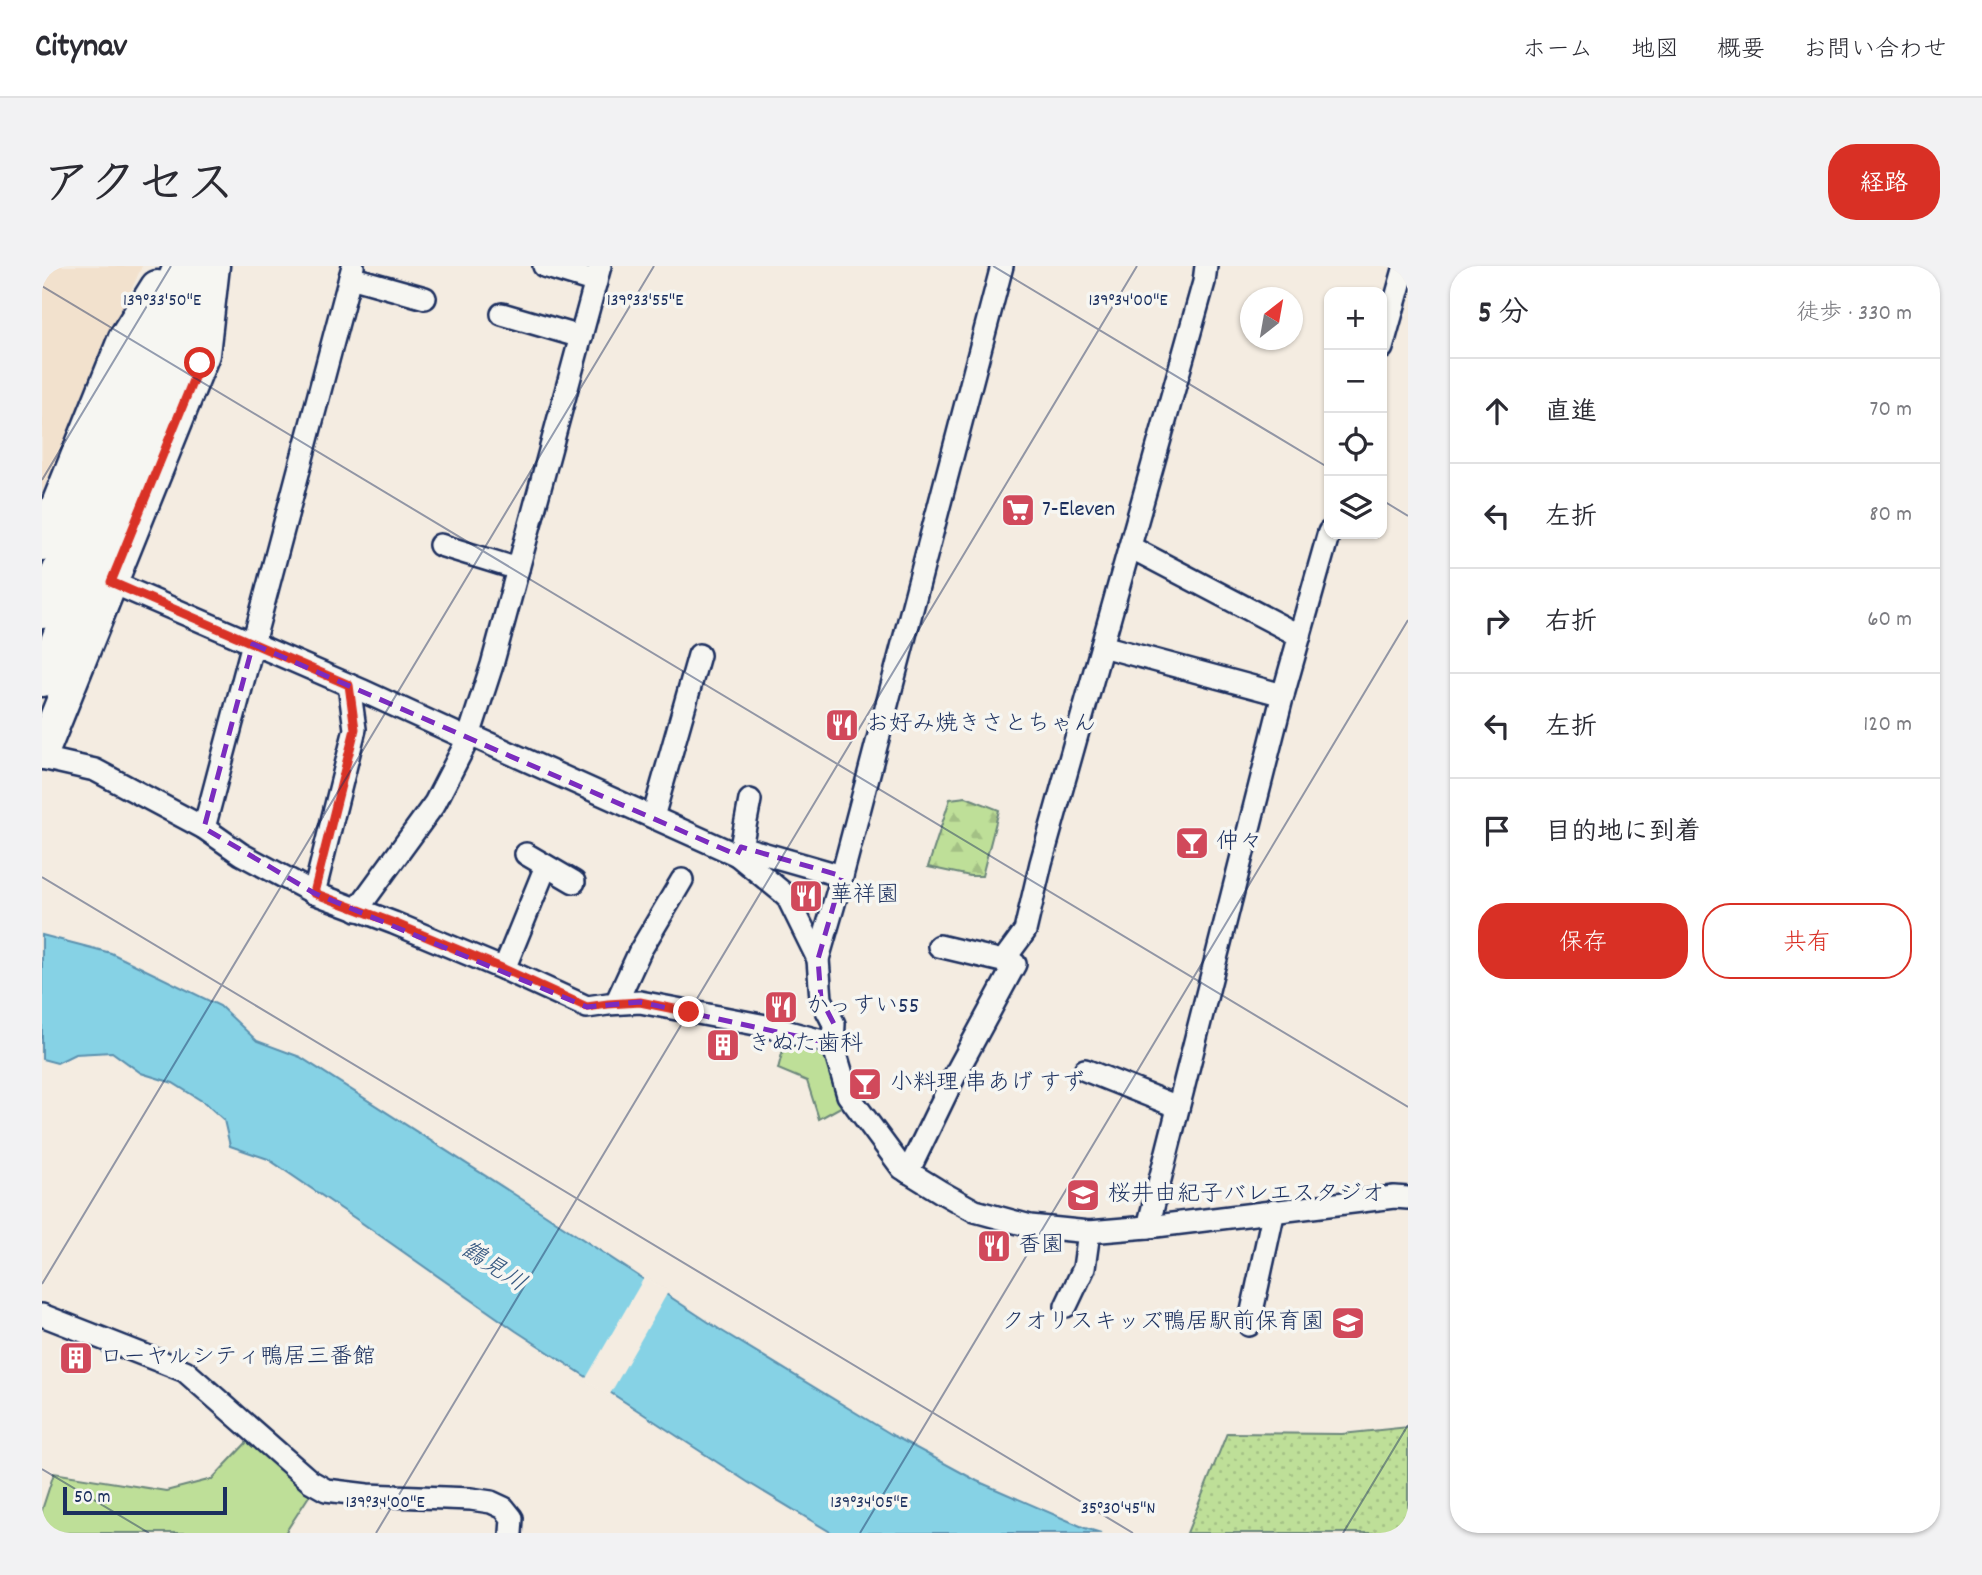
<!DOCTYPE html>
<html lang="ja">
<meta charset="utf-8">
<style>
body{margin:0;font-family:Dekko,"Klee One",sans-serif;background:#f2f2f3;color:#2b2b33}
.controls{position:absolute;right:21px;top:21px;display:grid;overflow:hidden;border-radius:14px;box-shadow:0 2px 5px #0004}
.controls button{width:63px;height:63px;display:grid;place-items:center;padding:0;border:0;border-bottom:2px solid #e1e1e2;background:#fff;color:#2b2b33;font:35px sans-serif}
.compass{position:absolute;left:1198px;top:21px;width:63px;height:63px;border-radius:50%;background:#fff;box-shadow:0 2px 5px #0004;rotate:31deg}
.scale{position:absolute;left:21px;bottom:18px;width:164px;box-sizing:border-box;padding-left:7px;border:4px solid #1b2f5e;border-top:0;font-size:19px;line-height:24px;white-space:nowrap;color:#1b2f5e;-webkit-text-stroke:5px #f6f6f2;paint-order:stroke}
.stop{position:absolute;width:21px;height:21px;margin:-16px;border:5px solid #d93025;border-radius:50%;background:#fff}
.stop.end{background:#d93025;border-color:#fff;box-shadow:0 2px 7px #0008}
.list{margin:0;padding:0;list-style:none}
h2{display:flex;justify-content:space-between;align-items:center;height:91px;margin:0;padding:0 28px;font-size:30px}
h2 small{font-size:23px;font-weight:400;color:#7c7c81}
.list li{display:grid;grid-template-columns:46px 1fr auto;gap:21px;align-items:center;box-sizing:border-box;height:105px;padding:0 28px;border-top:2px solid #e1e1e2}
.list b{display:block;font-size:26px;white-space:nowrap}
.list em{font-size:23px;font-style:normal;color:#7c7c81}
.actions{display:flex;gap:14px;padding:21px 28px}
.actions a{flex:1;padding:16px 0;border:2px solid #d93025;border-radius:28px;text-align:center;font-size:24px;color:#d93025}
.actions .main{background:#d93025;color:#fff}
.icon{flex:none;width:38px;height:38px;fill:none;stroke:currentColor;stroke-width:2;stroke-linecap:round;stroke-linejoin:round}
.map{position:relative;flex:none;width:1366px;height:1267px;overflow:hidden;border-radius:28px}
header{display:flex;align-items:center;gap:42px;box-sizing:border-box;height:98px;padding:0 35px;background:#fff;border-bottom:2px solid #e1e1e2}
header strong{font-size:33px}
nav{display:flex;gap:38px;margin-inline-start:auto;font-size:24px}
.intro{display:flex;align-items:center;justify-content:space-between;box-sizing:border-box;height:168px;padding:0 42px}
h1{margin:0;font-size:49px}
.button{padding:18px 32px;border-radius:28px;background:#d93025;color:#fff;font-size:24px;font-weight:700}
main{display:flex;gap:42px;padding:0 42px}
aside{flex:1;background:#fff;border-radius:28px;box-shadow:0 2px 5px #0004}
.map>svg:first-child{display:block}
</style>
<header>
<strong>Citynav</strong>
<nav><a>ホーム</a><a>地図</a><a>概要</a><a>お問い合わせ</a></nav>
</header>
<div class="intro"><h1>アクセス</h1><a class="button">経路</a></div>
<main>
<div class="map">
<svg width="1366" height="1267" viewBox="0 0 1366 1267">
<defs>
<pattern id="grass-dots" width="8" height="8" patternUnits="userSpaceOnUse" patternTransform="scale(1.75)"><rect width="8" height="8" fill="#bedf98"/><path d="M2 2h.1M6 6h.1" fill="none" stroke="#a3c085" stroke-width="1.8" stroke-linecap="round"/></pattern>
<pattern id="forest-firs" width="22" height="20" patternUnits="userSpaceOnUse" patternTransform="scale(1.75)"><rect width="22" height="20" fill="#bedf98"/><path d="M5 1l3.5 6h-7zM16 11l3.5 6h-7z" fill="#a3c085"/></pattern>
</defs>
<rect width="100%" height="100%" fill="#f4ece1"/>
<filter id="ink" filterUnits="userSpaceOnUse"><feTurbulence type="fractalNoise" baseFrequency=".0143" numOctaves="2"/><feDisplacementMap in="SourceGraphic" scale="14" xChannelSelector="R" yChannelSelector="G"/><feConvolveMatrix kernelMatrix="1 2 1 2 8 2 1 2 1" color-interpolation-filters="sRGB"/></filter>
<g filter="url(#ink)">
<!-- built -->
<polygon fill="#f2e1cd" points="0,0 100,0 0,225"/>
<!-- grass -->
<polygon fill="url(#grass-dots)" stroke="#6c877b" stroke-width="2" points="1366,1161 1366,1267 1145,1267 1185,1167 1300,1168"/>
<!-- forest -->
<polygon fill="url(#forest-firs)" stroke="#6c877b" stroke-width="2" points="924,531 957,544 940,610 928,610 886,601 908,533"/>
<!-- park -->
<g fill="#bedf98" stroke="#6c877b" stroke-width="2">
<polygon points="744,772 785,782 806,837 777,853 765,815 736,803"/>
<polygon points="207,1174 269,1227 243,1267 0,1267 0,1244 12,1207 124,1225 170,1213"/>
</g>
<!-- water -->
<polygon fill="#86d2e5" stroke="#5b91af" stroke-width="2" points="0,669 69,687 178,740 215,775 258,791 478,932 680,1065 852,1170 935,1215 1043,1262 1059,1267 790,1267 707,1217 474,1065 320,957 226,893 188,880 182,854 163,837 131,817 99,807 70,786 33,788 15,797 0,793"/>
<!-- pier -->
<polygon fill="#f4ece1" points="603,1010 626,1026 567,1130 543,1114"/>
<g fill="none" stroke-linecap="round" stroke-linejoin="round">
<!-- street casing -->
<g stroke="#1b2f5e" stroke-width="26">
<g id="street">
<polyline points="502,0 554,16"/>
<polyline points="960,0 800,610 776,693 779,733 792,758 791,778 806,829 860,902 899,926 933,945 988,960 1047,966 1106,961 1352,931 1366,932"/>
<polyline points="308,11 383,32"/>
<polyline points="460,48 539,71"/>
<polyline points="1340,82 1363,0"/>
<polyline points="398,279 476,303"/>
<polyline points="1088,281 1258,370"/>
<polyline points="69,316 321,425 426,473"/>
<polyline points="1060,380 1241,429"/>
<polyline points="428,469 695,589 699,581"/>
<polyline points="0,492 53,504 162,562 199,588 272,627 352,657 462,703 545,741 566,738 598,736 724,760 791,778"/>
<polyline points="708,534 699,581 800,610"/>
<polyline points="611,551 657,389"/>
<polyline points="162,562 311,0"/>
<polyline points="484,588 532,616"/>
<polyline points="695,589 745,630 776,693"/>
<polyline points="272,627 313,463 307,419"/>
<polyline points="315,644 393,537 426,473 450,399 558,0"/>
<polyline points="961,695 983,665 999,597 1162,16 1164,0"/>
<polyline points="462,703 504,600"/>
<polyline points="574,737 598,685 640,614"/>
<polyline points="1043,804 1136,841"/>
<polyline points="866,906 913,809 973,698 897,680"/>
<polyline points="1106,961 1239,436 1287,266"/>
<polyline points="1024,1040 1042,1002 1047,966"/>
<polyline points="0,1049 143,1105 268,1215 284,1224 325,1229 429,1233 449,1236 462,1242 470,1252 469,1267"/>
<polyline points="1207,1059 1232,944"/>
</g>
</g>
<!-- secondary casing -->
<g stroke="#1b2f5e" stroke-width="37">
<g id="secondary">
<polyline points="0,278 83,72 115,21"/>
<polyline points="0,346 138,0"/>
<polyline points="0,414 159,8"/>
<polyline points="0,487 161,88 171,0"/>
</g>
</g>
<!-- street -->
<use href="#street" stroke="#f6f6f2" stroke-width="21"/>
<!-- secondary -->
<use href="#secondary" stroke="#f6f6f2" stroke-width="32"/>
</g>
</g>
<g fill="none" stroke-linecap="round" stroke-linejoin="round" filter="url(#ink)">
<!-- route -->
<polyline stroke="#d93025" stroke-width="9" points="158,97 69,316 307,419 313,463 272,627 352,657 462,703 545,741 566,738 598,736 647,746"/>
</g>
<!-- marked area -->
<path fill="none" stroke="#7b2cbf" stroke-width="5" stroke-dasharray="14 9" stroke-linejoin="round" d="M211 378 695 589 699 581 800 610 776 693 779 733 792 758 791 778 598 736 545 741 272 627 162 562Z"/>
<!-- ticks -->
<path fill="none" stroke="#1b2f5e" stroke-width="2" stroke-opacity="0.45" d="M951 0 1287 202M0 20 1366 841M0 214 129 0M1340 234 1366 250M0 611 1091 1267M0 1018 612 0M0 1203 107 1267M334 1267 1095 0M818 1267 1366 354M1301 1267 1366 1159"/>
<!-- icons -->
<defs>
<g id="supermarket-square" transform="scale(1.75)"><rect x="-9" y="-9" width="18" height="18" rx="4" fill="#d1495b" stroke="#f6f6f2"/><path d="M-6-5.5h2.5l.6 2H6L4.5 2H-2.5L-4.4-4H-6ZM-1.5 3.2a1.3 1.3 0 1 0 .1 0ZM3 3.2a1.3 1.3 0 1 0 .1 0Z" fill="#fff"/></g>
<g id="restaurant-square" transform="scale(1.75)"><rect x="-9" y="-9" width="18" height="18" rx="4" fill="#d1495b" stroke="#f6f6f2"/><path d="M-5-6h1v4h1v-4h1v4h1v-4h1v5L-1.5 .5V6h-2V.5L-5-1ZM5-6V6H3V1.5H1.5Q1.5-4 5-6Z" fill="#fff"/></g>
<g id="bar-square" transform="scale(1.75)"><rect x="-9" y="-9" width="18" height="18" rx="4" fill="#d1495b" stroke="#f6f6f2"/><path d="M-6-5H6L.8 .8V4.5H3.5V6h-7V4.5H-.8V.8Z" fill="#fff"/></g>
<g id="building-square" transform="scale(1.75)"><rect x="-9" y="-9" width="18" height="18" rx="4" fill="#d1495b" stroke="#f6f6f2"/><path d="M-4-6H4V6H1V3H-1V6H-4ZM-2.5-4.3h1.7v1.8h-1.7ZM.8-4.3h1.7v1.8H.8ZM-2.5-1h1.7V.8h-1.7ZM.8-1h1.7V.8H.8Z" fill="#fff"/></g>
<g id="school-square" transform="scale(1.75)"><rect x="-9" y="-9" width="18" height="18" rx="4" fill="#d1495b" stroke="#f6f6f2"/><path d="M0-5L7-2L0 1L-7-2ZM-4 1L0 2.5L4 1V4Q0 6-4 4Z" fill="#fff"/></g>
</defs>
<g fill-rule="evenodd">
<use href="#supermarket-square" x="976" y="244"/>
<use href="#restaurant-square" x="800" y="459"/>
<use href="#bar-square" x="1150" y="577"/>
<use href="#restaurant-square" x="764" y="630"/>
<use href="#restaurant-square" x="739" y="741"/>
<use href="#building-square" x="681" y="779"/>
<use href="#bar-square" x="823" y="818"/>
<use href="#school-square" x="1041" y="929"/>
<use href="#restaurant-square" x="952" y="980"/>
<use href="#school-square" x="1306" y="1057"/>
<use href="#building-square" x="34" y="1092"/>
</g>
<g text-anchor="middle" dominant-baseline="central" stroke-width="7" stroke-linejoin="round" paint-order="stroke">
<!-- poi labels -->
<g font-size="23" fill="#1b2f5e" stroke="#f6f6f2" text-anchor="start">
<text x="1000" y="244">7-Eleven</text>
<text x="824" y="459">お好み焼きさとちゃん</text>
<text x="1174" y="577">仲々</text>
<text x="788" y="630">華祥園</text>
<text x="764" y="741">かっすい55</text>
<text x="706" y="779">きぬた歯科</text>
<text x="848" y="818">小料理 串あげ すず</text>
<text x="1066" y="929">桜井由紀子バレエスタジオ</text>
<text x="976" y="980">香園</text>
<text x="1282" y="1057" text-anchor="end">クオリスキッズ鴨居駅前保育園</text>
<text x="58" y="1092">ローヤルシティ鴨居三番館</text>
</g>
<!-- water labels -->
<g font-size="24" font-style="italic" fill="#365880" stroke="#f6f6f2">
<text transform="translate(451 1002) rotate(33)">鶴見川</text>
</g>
</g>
<g font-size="18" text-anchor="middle" fill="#1b2f5e" stroke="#f6f6f2" stroke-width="7" stroke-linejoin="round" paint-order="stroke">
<text x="120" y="39">139°33'50"E</text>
<text x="603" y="39">139°33'55"E</text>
<text x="1086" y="39">139°34'00"E</text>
<text x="343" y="1241">139°34'00"E</text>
<text x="827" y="1241">139°34'05"E</text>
<text x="1076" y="1247">35°30'45"N</text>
</g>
</svg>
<div class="controls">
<button>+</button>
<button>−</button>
<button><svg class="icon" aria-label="locate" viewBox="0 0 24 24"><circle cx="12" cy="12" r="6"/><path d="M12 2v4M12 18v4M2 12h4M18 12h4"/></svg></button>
<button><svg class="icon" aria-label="layers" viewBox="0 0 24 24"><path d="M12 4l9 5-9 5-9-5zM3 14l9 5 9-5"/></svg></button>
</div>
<svg class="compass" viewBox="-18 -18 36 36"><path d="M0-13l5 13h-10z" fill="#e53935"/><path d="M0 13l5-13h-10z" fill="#7c7c81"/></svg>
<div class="scale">50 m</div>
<div class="stop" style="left:158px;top:97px"></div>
<div class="stop end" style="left:647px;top:746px"></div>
</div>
<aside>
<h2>5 分<small>徒歩 · 330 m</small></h2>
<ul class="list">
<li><svg class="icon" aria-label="ahead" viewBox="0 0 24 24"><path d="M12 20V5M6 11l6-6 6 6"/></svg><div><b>直進</b></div><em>70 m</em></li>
<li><svg class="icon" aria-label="left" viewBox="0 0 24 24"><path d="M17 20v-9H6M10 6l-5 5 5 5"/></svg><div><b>左折</b></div><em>80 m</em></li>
<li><svg class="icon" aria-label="right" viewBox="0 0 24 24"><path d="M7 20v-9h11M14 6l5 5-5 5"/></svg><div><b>右折</b></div><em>60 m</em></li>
<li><svg class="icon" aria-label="left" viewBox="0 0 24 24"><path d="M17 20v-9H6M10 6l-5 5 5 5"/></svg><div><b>左折</b></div><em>120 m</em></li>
<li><svg class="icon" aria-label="arrive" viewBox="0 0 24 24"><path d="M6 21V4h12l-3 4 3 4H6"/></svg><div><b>目的地に到着</b></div></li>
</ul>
<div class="actions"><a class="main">保存</a><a>共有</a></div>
</aside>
</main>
